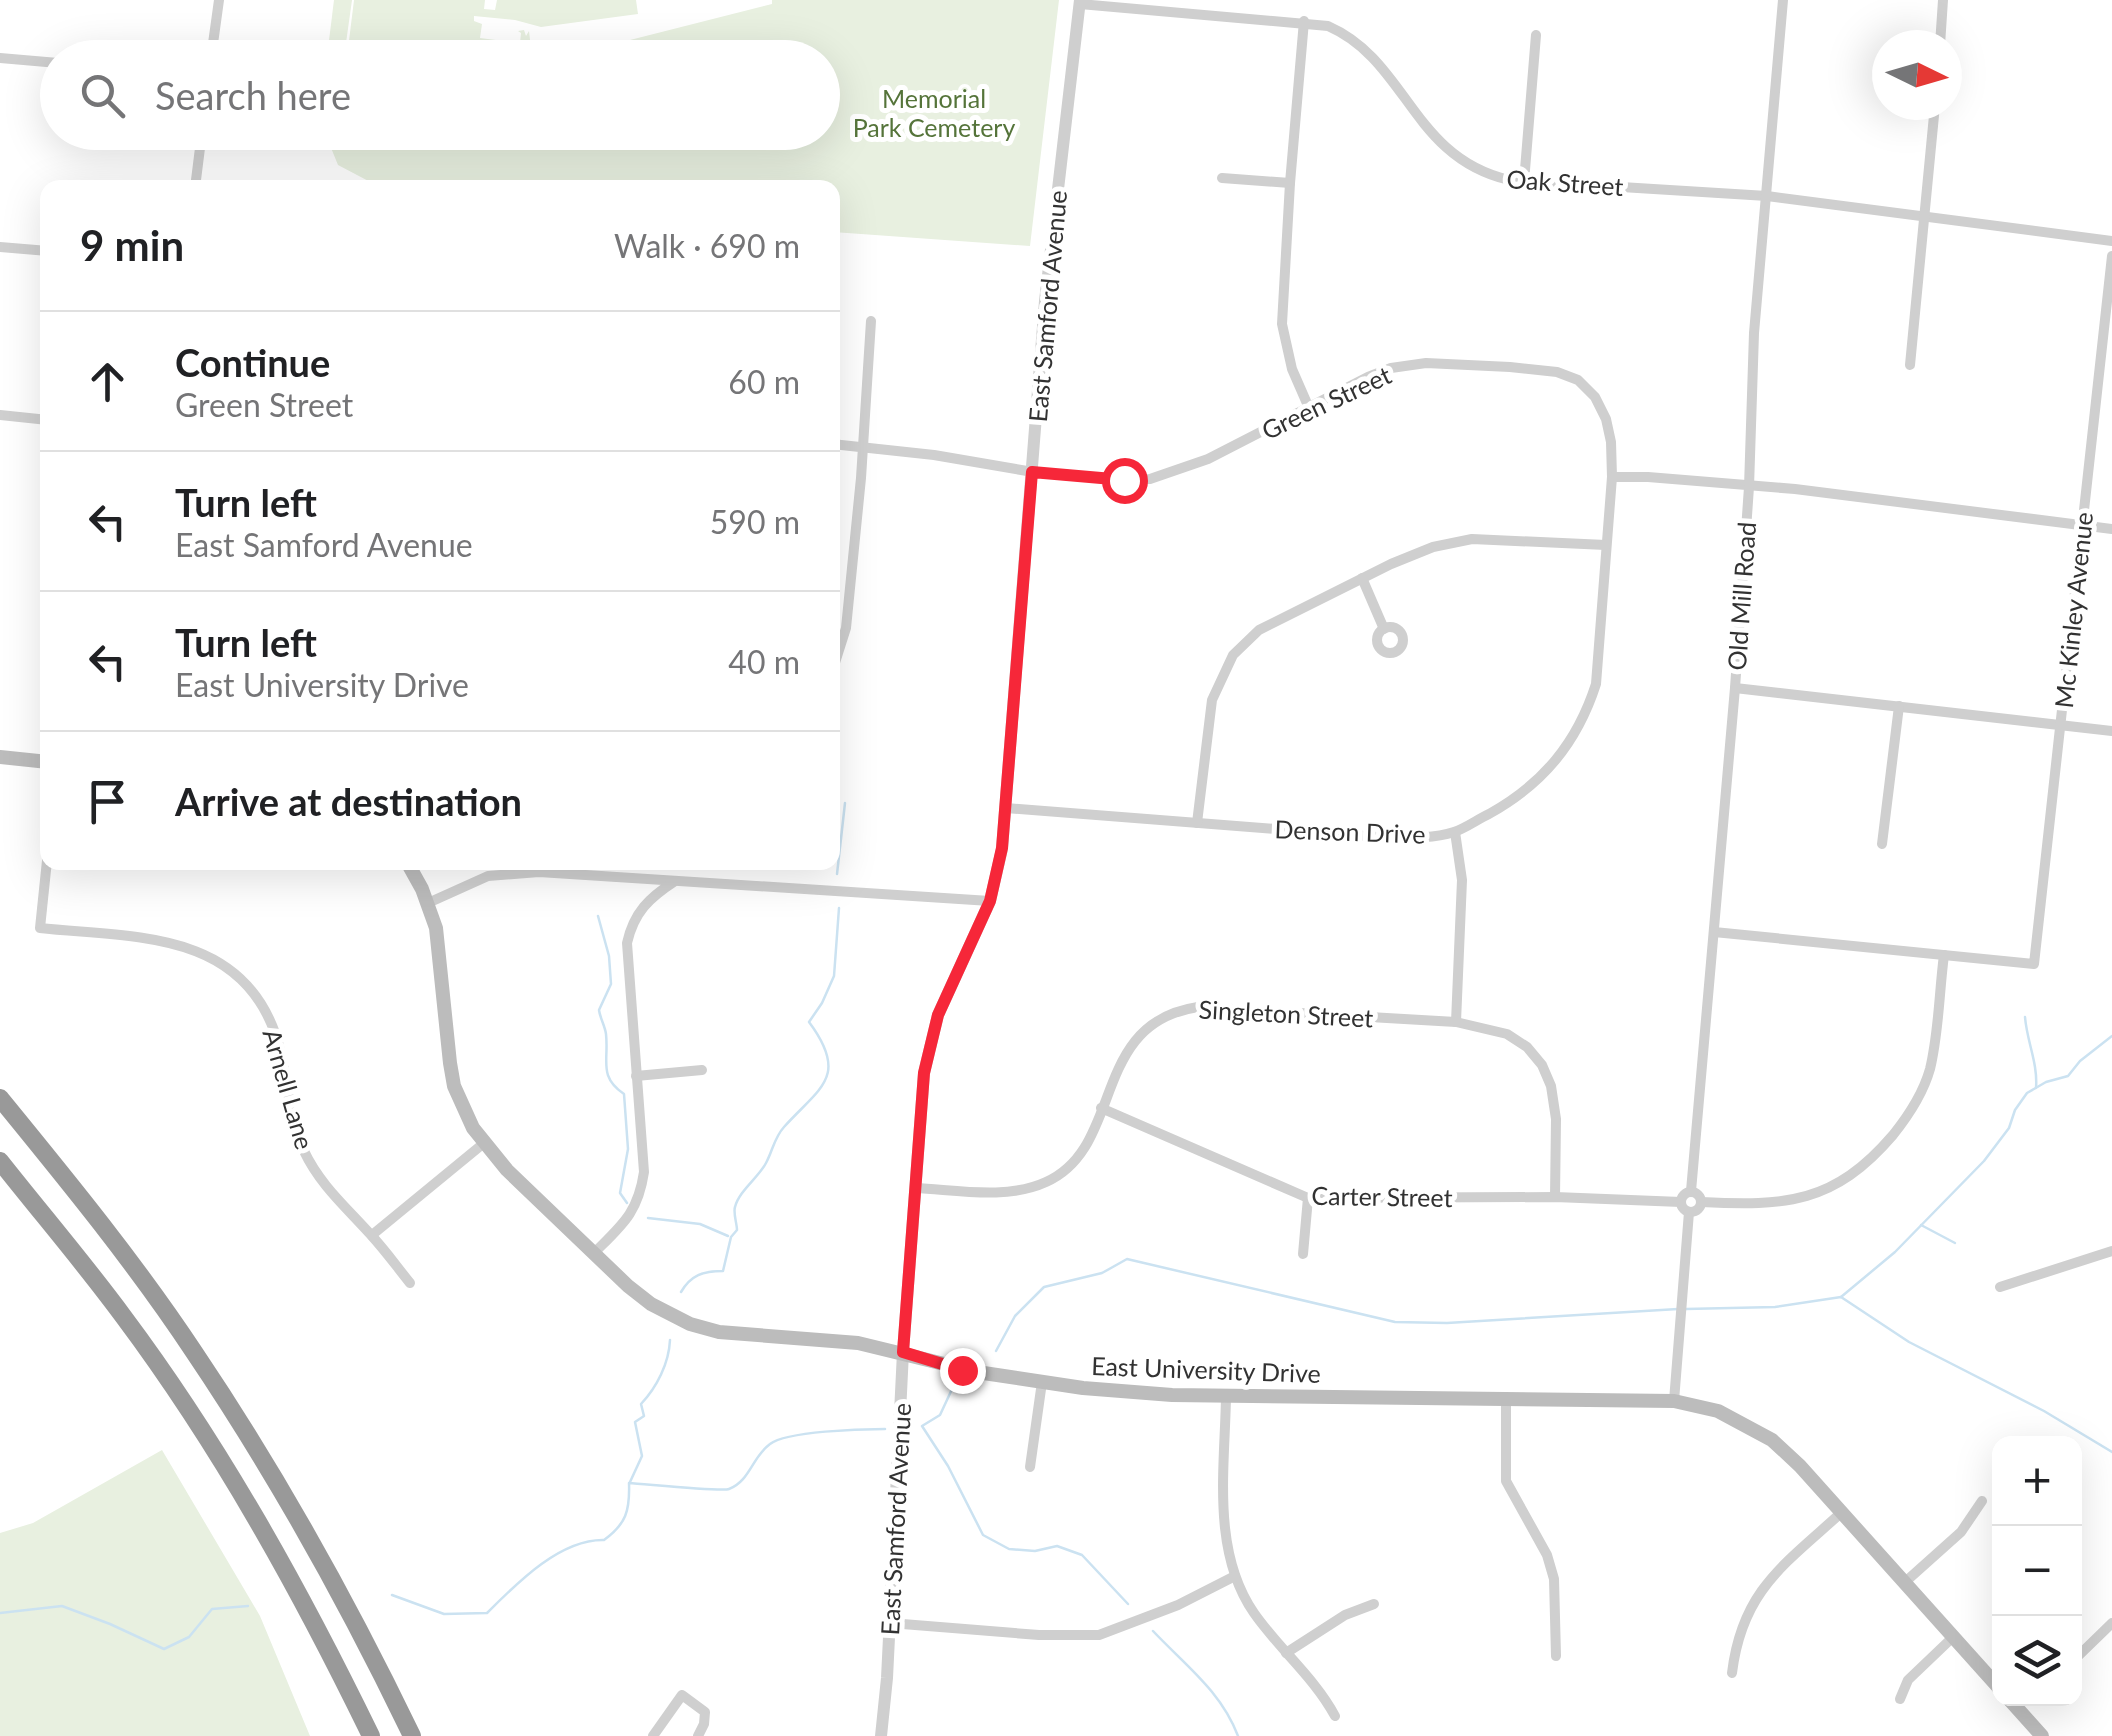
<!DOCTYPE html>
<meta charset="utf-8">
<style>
body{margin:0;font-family:Lato,sans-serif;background:#f6f6f6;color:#202124}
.controls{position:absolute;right:30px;bottom:30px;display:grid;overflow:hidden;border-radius:20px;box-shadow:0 10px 40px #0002}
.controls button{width:90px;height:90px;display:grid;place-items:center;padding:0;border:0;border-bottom:2px solid #e0e0e0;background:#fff;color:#202124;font:50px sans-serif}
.compass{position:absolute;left:1872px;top:30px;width:90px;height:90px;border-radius:50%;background:#fff;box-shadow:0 10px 40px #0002;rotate:95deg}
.stop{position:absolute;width:30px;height:30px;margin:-22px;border:8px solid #f62739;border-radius:50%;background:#fff}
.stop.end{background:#f62739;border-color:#fff;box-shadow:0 2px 10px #0008}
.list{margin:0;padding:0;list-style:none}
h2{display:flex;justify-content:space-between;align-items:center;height:130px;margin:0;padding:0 40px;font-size:42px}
h2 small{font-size:32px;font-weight:400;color:#757577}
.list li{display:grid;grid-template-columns:65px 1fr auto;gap:30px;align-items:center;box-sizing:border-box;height:140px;padding:0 40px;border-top:2px solid #e0e0e0}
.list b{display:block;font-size:38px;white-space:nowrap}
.list p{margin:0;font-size:32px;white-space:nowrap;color:#757577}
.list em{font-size:32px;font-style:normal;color:#757577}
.icon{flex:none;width:55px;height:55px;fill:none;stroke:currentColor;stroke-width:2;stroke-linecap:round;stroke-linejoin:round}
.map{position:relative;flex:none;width:2112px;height:1736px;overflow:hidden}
.search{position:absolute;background:#fff;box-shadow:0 10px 40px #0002;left:40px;top:40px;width:800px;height:110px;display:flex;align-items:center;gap:25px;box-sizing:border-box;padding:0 35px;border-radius:55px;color:#757577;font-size:38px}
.panel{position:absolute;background:#fff;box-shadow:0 10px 40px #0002;left:40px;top:180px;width:800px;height:690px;border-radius:20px}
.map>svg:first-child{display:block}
</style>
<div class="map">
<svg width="2112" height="1736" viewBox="0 0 2112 1736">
<rect width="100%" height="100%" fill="#fff"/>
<!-- green -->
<g fill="#e8f0e0">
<polygon points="334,0 352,0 344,57 327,57"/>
<polygon points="354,0 485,0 484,9 495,10 497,0 636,0 638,14 541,27 515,20 474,16 474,21 482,24 480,38 520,43 521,33 518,31 524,30 526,36 529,31 532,57 347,57"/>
<polygon points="772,0 1059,0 1030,246 833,232 832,188 376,185 338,165 325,133 822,132 822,58 563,57 772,4"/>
<polygon points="162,1450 260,1616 310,1736 0,1736 0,1533 33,1523"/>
</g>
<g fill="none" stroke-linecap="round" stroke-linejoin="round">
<!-- stream -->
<g stroke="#cbe2f1" stroke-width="2.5">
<polyline points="837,874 845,803"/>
<path d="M598 916 609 956 611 984 599 1010C600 1018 605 1026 606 1034 609 1061 598 1076 624 1094L628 1149 620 1193 627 1203"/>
<path d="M2025 1017C2027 1042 2038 1063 2036 1088"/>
<polyline points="648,1218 700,1224 728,1236"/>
<polyline points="1921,1225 1955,1243"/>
<path d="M681 1292C691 1275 703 1271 723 1271L731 1237 737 1230C737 1224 733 1213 735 1207 739 1191 759 1177 766 1163 773 1150 774 1138 784 1127 819 1088 850 1077 809 1022L822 1003 834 976 839 908"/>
<polyline points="1841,1297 1895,1252 1984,1161 2009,1128 2015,1110 2027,1093 2046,1082 2068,1076 2080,1061 2112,1036"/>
<polyline points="1686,1309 1775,1307 1841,1297 1909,1342 2044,1411 2112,1452"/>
<polyline points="996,1351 1015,1316 1044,1287 1102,1273 1127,1259 1395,1322 1447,1323 1678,1309"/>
<polyline points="953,1387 940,1415 922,1426 948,1466 983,1535 1009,1549 1035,1551 1057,1546 1082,1555 1128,1604"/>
<path d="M630 1482 642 1456 635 1422 644 1416 641 1404C657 1387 669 1363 670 1340"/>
<path d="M392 1595 444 1614 487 1613C517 1583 560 1539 604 1540 626 1524 630 1511 629 1483 646 1484 722 1492 729 1489 750 1481 752 1457 770 1444 787 1431 862 1429 885 1429"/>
<polyline points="0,1613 62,1606 110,1624 164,1649 189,1637 212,1609 248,1606"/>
<path d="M1153 1631C1185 1665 1221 1691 1238 1736"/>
</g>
<!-- minor -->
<g stroke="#cfcfcf" stroke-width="10">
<path d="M1080 4 1328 26C1408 61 1411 157 1509 180L1767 196 2112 241"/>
<polyline points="1304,21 1290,183 1282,324 1292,369 1309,408"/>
<polyline points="1940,45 1943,0"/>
<polyline points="0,58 58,63"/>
<polyline points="211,58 219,0"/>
<polyline points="1222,178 1290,183"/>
<polyline points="1524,182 1536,35"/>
<polyline points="195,188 202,132"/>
<polyline points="0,247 48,251"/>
<polyline points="1910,365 1935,105"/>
<polyline points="0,415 48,420"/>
<path d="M832 444 934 455 1033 472 1124 480 1150 479 1208 459 1368 377 1391 368 1426 363 1510 367 1557 372 1578 380 1595 397 1606 419 1611 442 1612 477 1596 684C1577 743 1543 784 1489 814 1478 819 1466 828 1454 832 1435 838 1412 838 1392 838L1006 808"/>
<polyline points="1612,477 1648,477 1795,489 2112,529"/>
<polyline points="1362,578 1384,629"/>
<circle cx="1390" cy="640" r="13"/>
<polyline points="832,672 846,628 861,478 871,321"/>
<polyline points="1735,688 2112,731"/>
<polyline points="1197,823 1212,700 1233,655 1259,630 1391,564 1433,547 1472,539 1606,545"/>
<polyline points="1455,832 1462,880 1456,1022"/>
<polyline points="1882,844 1899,706"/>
<path d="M48 851 40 928C131 938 238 929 275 1033 289 1071 286 1114 304 1151 320 1185 347 1208 371 1235 385 1250 397 1267 410 1283"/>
<polyline points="428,903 488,876 539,872 990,901"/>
<polyline points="1714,932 2034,964 2112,256"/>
<polyline points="636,1076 702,1070"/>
<polyline points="1101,1108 1308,1198 1555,1197 1681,1202"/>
<path d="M916 1188C957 1190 1007 1200 1046 1182 1125 1147 1089 1023 1198 1007L1456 1022 1507 1034 1527 1047 1542 1065 1551 1086 1556 1119 1555 1197"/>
<polyline points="1691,1191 1735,688 1749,487 1754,333 1783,0"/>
<circle cx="1691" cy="1202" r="10"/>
<path d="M1701 1202C1786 1206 1834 1204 1893 1135 1909 1115 1923 1094 1930 1069 1939 1032 1939 993 1944 955"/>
<polyline points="372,1235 484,1143"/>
<path d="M594 1253C622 1225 638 1213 644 1172L627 943C634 912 649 898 675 881"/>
<polyline points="1303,1254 1308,1198"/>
<polyline points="2000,1287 2112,1251"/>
<path d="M1226 1396C1225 1467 1211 1551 1254 1613 1279 1649 1314 1677 1335 1716"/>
<polyline points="1506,1397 1506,1481 1547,1555 1554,1579 1556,1656"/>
<polyline points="1674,1401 1689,1212"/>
<polyline points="1030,1467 1042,1382"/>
<polyline points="1904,1583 1961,1532 1982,1501"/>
<polyline points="890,1623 1039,1635 1099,1635 1178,1605 1235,1576"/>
<polyline points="1286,1653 1345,1615 1374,1604"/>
<polyline points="2074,1660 2112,1623"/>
<path d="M1732 1673C1742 1590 1785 1564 1842 1512"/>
<polyline points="1900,1699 1908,1680 1952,1638"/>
<polyline points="653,1736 682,1695 705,1712 704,1724 698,1736"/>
</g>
<!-- tertiary -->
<polyline stroke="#cfcfcf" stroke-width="12" points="881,1736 887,1678 903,1352 924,1073 938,1015 990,901 1002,849 1045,301 1080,0"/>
<!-- secondary -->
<g stroke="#bcbcbc" stroke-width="14">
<polyline points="0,757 48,762"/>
<polyline points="407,862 422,889 436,928 450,1063 454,1086 473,1128 507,1170 628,1286 651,1304 690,1324 719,1332 858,1343 977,1372 1083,1388 1172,1395 1674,1401 1718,1411 1772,1440 1800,1466 2000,1689"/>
<polyline points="2008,1698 2042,1736"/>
</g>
<!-- motorway -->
<g stroke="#999" stroke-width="18">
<path d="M0 1098C67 1180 135 1263 194 1352 277 1475 348 1603 412 1736"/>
<path d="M0 1161C41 1213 84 1263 123 1316 221 1447 300 1590 371 1736"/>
</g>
</g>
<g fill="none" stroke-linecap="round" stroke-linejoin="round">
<!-- route -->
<polyline stroke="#f62739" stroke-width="12" points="962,1370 903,1352 924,1073 938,1015 990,901 1002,848 1032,472 1124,480"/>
</g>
<g text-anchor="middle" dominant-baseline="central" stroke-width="10" stroke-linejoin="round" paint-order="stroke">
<!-- park labels -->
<g font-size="25" fill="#55743a" stroke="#fff">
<text x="934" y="98">Memorial<tspan x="934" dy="29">Park Cemetery</tspan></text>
</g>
<!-- street labels -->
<g font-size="25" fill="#323232" stroke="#fff">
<text transform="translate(1565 182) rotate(4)">Oak Street</text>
<text transform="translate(1047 306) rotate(-85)">East Samford Avenue</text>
<text transform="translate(1326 402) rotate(-25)">Green Street</text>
<text transform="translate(1741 596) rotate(-86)">Old Mill Road</text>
<text transform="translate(2073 610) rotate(-84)">Mc Kinley Avenue</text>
<text transform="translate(1350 831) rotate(2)">Denson Drive</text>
<text transform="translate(1286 1013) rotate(3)">Singleton Street</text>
<text transform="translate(289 1089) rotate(74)">Arnell Lane</text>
<text transform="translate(1382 1196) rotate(1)">Carter Street</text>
<text transform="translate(1206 1369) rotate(2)">East University Drive</text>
<text transform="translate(895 1519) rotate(-87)">East Samford Avenue</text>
</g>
</g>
</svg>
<div class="controls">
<button>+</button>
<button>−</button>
<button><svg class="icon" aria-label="layers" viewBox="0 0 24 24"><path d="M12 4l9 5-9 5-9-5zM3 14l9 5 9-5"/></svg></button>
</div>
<svg class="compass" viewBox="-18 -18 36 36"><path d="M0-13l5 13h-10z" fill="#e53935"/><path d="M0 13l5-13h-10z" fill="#757577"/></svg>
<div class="stop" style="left:1124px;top:480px"></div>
<div class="stop end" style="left:962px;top:1370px"></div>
<div class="search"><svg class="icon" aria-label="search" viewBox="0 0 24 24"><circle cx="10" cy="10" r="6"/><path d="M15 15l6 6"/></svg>Search here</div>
<section class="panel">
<h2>9 min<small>Walk · 690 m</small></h2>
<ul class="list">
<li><svg class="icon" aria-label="ahead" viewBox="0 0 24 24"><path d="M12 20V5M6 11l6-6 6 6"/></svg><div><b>Continue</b><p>Green Street</p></div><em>60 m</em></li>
<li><svg class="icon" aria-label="left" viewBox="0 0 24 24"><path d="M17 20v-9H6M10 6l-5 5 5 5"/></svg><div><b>Turn left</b><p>East Samford Avenue</p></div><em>590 m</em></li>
<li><svg class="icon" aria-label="left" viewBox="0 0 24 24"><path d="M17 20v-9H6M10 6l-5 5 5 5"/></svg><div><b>Turn left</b><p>East University Drive</p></div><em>40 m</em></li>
<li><svg class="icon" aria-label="arrive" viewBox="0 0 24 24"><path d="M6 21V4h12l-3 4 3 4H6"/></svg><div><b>Arrive at destination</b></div></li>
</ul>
</section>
</div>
